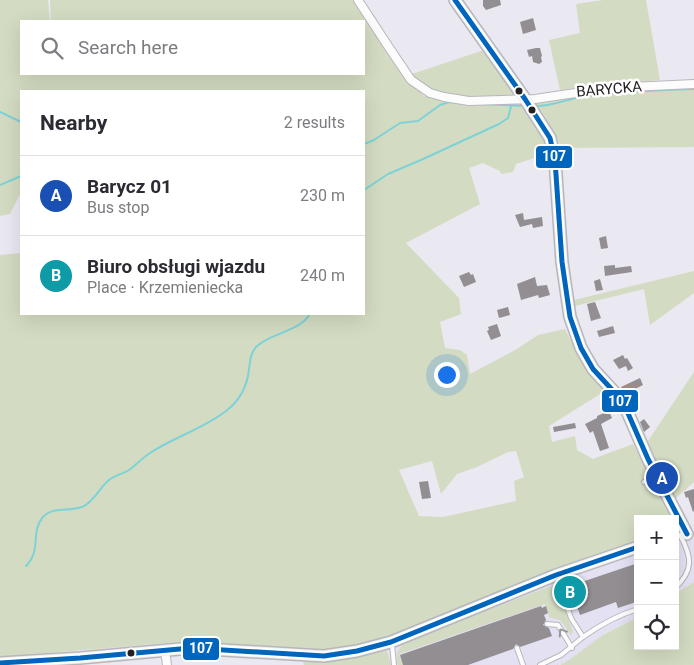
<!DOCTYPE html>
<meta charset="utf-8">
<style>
body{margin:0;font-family:Roboto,sans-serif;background:#f7f7f7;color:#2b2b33}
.controls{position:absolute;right:15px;bottom:15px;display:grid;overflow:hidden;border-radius:0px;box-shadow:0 5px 20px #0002}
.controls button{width:45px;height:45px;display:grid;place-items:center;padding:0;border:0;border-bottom:1px solid #e1e1e2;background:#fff;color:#2b2b33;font:25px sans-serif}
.you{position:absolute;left:446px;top:374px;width:18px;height:18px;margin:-12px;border:4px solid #fff;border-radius:50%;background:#1a73e8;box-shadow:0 0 0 8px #1a73e833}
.badge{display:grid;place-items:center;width:32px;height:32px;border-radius:50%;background:#0b8043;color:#fff;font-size:16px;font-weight:700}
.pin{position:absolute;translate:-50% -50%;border:2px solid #fff;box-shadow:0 1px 5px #0006}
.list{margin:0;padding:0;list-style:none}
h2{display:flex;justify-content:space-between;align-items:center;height:65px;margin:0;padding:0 20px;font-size:21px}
h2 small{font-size:16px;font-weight:400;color:#7c7c81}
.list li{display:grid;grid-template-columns:32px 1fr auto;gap:15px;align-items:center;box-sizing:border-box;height:80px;padding:0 20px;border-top:1px solid #e1e1e2}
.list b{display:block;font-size:19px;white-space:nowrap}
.list p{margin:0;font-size:16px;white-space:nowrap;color:#7c7c81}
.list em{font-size:16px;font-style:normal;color:#7c7c81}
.icon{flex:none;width:28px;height:28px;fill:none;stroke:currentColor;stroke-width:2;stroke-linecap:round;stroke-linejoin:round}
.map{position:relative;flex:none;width:694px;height:665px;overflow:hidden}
.search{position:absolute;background:#fff;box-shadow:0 5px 20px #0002;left:20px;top:20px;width:345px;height:55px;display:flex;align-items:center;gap:12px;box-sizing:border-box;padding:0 18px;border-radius:0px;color:#7c7c81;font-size:19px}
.panel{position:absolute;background:#fff;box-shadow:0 5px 20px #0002;left:20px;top:90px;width:345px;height:225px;border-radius:0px}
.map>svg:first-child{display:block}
</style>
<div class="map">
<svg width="694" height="665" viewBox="0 0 694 665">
<rect width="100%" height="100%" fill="#eae8f1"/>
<!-- built -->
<g fill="#e4e1f3">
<polygon points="694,538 694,582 675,594 675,541"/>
<polygon points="638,553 638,617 603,635 568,660 559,665 391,665 387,650 405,641 546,583"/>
</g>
<!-- green -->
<g fill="#d3dcc2" fill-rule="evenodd">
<path d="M0 0H48L50 21H21V74H364V21H51L50 0H353L408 81 424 96 448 100 522 103 548 146 549 153 516 164 513 172 501 174 500 171 483 163 469 168 480 204 406 243 459 298 461 314 440 322 445 348 460 350 467 355 470 374 517 349 538 335 565 329 587 372 605 391 549 426 552 442 575 436 577 450 593 459 633 444 671 519H638V540L386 640 323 653 255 649 202 640 0 657V255L21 253V314H364V91H21V192L10 214 0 216ZM516 451 524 477 514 481 516 501 443 517 419 516 399 470 432 461 441 494 457 474 477 467 508 452Z"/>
<polygon points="603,0 646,0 660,80 589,86 560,90 549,40 580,33 576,4"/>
<path d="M484 50 517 97C487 98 453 103 426 87 421 84 416 79 412 74Z"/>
<polygon points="694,87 694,147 562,148 544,115 534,102 644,89"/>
<polygon points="694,271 694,293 650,325 644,289 575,306 574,300"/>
<polygon points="694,372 694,482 675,499 646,444"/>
<polygon points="694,582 694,665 560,665 569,660 603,635 638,617 638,646 675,646 675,594"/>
<path d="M556 584 573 632 571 635C564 627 563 618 550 618L545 604 399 654 403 665H398C395 655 398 649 405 642Z"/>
<polygon points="387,651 391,665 304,665 302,658 327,658"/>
</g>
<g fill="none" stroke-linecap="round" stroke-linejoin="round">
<!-- stream -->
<g stroke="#7ed2d7" stroke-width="2">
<polyline points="482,104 524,106"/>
<path d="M534 106C552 107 569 98 587 96 622 91 658 90 694 89"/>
<polyline points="0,112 21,122"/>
<polyline points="364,144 374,140 400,123 418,121 440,105 449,102 462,103"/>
<polyline points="0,185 21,176"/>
<polyline points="364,190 388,174 421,160 499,124 508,118 511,106"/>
<path d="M26 566C42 550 30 532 43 517 53 506 69 512 82 507 94 502 99 488 109 480 115 475 123 474 129 470 136 465 142 458 150 453 174 437 203 429 226 411 238 402 245 390 248 376 250 366 249 355 256 347 271 332 298 333 310 314"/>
</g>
</g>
<!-- building -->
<g fill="#928e92">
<polygon points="483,0 500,0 501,5 486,10 483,6"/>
<polygon points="533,18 536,30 523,34 520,22"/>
<polygon points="536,48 540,48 542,56 541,57 542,62 539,64 533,62 532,56 529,57 527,50"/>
<polygon points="523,213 524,220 542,217 543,226 533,228 532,224 520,227 515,215"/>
<polygon points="606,236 608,248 601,249 599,238"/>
<polygon points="615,265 615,268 631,266 632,272 605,276 604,266"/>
<polygon points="469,272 471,275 473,274 476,282 464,287 459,276"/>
<polygon points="535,277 537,286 547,285 550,295 539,298 538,295 521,300 517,284"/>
<polygon points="600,279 603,290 596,291 594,281"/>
<polygon points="595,302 601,318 591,321 587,304"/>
<polygon points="508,307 510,315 499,318 497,310"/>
<polygon points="497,324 501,336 491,340 487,331 489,330 488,327"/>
<polygon points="613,326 615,333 599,337 597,331"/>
<polygon points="623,355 625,359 627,358 633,368 628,371 626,366 619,369 613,360"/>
<polygon points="640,378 643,385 625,394 621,387"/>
<polygon points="609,411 612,418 601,424 609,448 600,451 593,431 590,433 585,424 597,418 597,416"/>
<polygon points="644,419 650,427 644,432 640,422"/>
<polygon points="575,423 576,428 554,432 553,427"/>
<polygon points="428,481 431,498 422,499 419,482"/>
<polygon points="694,489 694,511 693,512 688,497 686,498 684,492"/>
<polygon points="638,563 638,595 634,596 636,602 618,608 616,602 580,615 573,595 569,596 567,590 570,588 570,586"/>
<polygon points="541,606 542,608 546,606 548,613 544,615 546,620 543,625 549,628 552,636 520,647 516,644 513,649 468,665 403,665 400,655"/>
</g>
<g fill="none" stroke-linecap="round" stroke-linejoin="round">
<!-- lane casing -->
<g stroke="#b8b6bd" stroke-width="6">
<g id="lane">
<polyline points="644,482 655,477"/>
<path d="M675 588C694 570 692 557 680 535"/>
<polyline points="547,624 558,625 572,648"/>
<path d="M583 637C600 625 618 615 638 609"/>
<polyline points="392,644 394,665"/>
<polyline points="517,648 523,665"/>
<polyline points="540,665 561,655 583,637 571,618 557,577"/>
</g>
</g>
<!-- street casing -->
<g stroke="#b8b6bd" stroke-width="10">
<g id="street">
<polyline points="358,0 388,46 411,80 430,93 444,97 469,101 535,99 609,88 694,84"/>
<polyline points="165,650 167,665"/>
</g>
</g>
<!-- secondary casing -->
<g stroke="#b8b6bd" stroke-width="14">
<g id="secondary">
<polyline points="455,0 525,99 550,138 555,160 562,262 570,317 581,348 593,369 616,394 627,411 648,459 687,534"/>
<polyline points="0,663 80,658 191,648 324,656 357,651 391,642 556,575 638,547"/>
</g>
</g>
<!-- path -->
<g stroke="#d2d2d4" stroke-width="1" stroke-dasharray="1 4" stroke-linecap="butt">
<polyline points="685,587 694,580"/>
<polyline points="557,665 568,660 600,636 605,630 638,616"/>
</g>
<!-- lane -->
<use href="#lane" stroke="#fcfcfd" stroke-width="4"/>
<!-- street -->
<use href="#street" stroke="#fcfcfd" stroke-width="8"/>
<!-- secondary -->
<use href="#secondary" stroke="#edf0ee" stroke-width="11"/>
<!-- bus-1 casing -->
<g stroke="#fff" stroke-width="9">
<g id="bus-1">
<polyline points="455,0 525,99 550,138 555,160 562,262 570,317 581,348 593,369 616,394 627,411 648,459 687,534"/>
<polyline points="0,663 80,658 191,648 324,656 357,651 391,642 556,575 638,547"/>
</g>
</g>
<!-- bus-1 -->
<use href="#bus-1" stroke="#0065bd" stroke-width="5"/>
</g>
<!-- one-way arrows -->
<defs><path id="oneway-chevron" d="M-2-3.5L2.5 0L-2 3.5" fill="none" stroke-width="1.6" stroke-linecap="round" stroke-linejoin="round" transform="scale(1.25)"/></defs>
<use stroke="#99999c" href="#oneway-chevron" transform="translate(562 632) rotate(-124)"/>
<!-- markers -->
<g fill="#212025" stroke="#fff" stroke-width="2">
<circle cx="519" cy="91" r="4.5"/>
<circle cx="532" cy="110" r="4.5"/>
<circle cx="131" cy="653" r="4.5"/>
</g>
<g text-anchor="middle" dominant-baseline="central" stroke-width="5" stroke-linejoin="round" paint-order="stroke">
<!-- street labels -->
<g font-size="15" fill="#212025" stroke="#fff">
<text transform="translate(609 89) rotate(-5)">BARYCKA</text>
</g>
</g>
<g stroke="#fff" stroke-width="2">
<rect x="535" y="145" width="38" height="24" rx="5" fill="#0065bd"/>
<rect x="601" y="389" width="38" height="24" rx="5" fill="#0065bd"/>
<rect x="182" y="637" width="38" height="24" rx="5" fill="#0065bd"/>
</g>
<g font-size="14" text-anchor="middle" font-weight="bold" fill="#fff">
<text x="554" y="161">107</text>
<text x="620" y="406">107</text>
<text x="201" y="653">107</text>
</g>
</svg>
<div class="controls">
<button>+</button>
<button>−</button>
<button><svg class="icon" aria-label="locate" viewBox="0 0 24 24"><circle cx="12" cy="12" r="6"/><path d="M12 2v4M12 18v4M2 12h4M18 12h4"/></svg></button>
</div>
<div class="you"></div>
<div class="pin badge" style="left:662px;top:478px;background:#1a4fb4">A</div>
<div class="pin badge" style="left:570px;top:592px;background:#0f9aa8">B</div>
<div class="search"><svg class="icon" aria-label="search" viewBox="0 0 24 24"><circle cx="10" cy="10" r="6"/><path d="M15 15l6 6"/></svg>Search here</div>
<section class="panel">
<h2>Nearby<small>2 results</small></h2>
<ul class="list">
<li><span class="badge" style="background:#1a4fb4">A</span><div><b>Barycz 01</b><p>Bus stop</p></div><em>230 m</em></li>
<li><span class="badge" style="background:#0f9aa8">B</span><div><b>Biuro obsługi wjazdu</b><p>Place · Krzemieniecka</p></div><em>240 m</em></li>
</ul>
</section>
</div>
